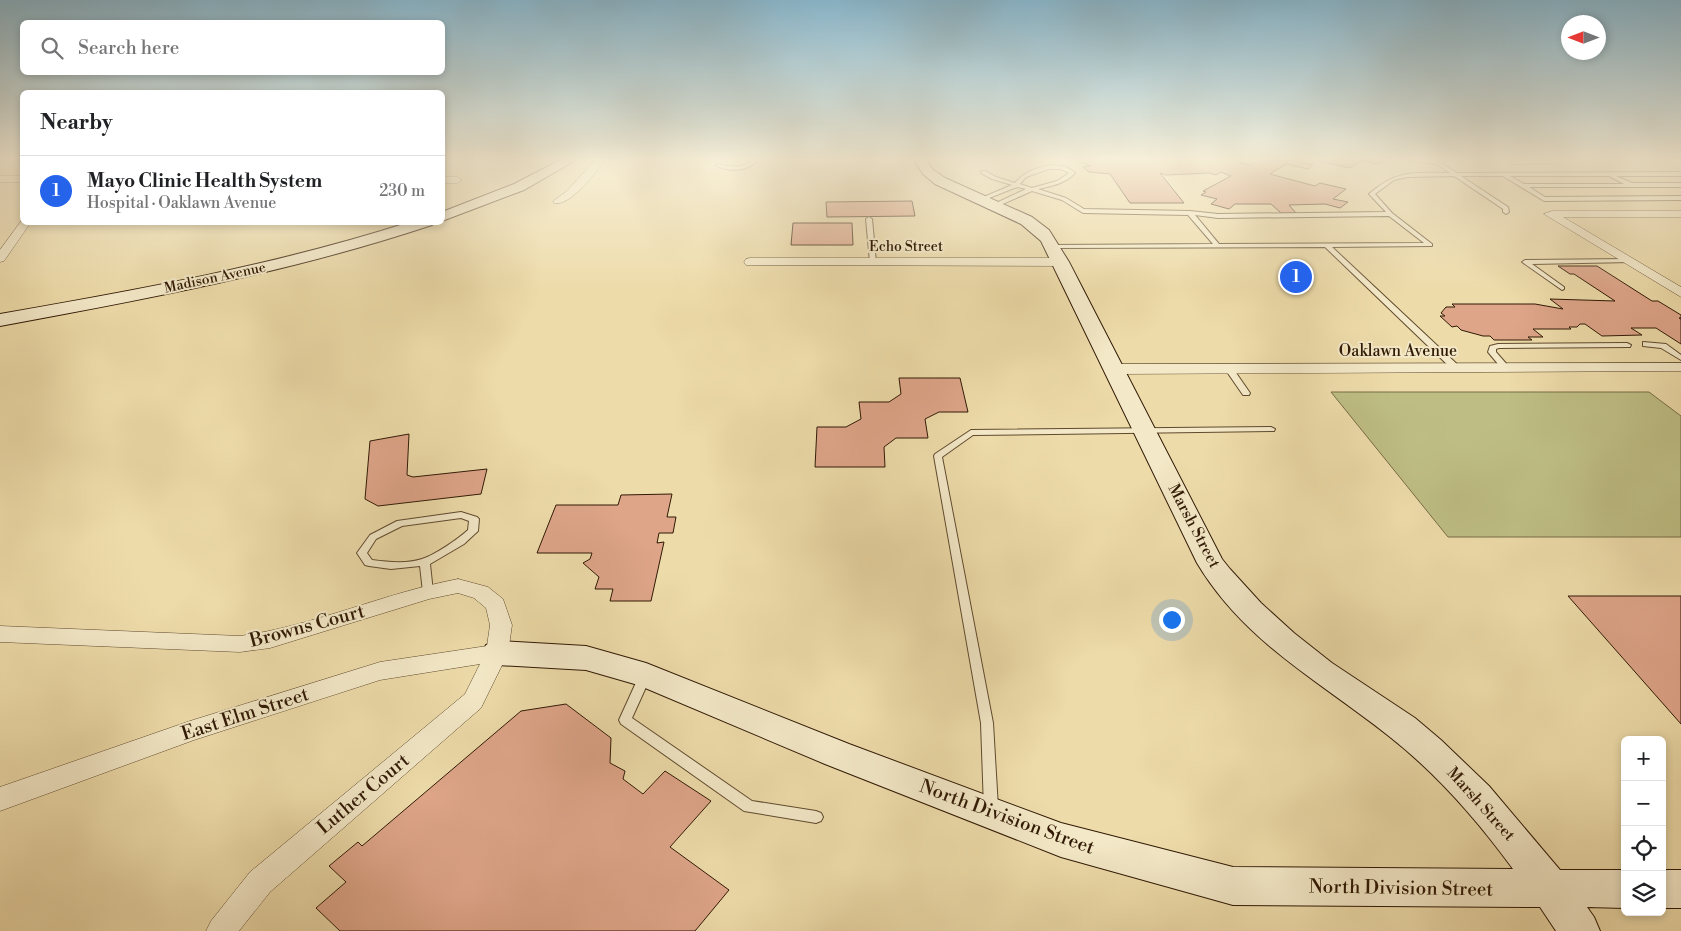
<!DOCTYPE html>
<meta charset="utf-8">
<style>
body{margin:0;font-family:"Libre Bodoni",serif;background:#f6f6f6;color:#202124}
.controls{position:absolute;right:15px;bottom:15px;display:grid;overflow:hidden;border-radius:8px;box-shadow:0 2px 8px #0003}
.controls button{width:45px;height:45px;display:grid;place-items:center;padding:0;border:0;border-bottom:1px solid #e0e0e0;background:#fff;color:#202124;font:25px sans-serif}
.compass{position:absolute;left:1561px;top:15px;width:45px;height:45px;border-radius:50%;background:#fff;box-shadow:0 2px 8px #0003;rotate:270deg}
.you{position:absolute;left:1171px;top:619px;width:18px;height:18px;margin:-12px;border:4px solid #fff;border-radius:50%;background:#1a73e8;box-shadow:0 0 0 8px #1a73e833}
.badge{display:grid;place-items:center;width:32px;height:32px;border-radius:50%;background:#2563eb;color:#fff;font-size:16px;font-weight:700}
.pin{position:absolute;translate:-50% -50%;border:2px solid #fff;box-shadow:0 1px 5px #0006}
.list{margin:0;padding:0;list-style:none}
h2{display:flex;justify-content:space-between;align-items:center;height:65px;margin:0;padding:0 20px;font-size:21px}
h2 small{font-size:16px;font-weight:400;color:#757577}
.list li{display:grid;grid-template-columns:32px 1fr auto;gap:15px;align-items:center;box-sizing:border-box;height:70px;padding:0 20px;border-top:1px solid #e0e0e0}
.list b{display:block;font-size:19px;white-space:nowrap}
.list p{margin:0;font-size:16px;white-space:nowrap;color:#757577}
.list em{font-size:16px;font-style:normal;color:#757577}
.icon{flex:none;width:28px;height:28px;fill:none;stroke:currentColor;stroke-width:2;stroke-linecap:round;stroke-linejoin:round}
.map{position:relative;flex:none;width:1681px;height:931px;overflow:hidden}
.search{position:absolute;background:#fff;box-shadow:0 2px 8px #0003;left:20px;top:20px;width:425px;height:55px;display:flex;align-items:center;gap:12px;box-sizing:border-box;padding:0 18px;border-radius:8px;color:#757577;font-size:19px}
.panel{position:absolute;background:#fff;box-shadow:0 2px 8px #0003;left:20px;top:90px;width:425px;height:135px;border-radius:8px}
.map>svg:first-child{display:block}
</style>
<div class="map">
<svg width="1681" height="931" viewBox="0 0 1681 931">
<rect width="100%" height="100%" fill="#eddba9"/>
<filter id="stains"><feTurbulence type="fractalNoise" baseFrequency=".004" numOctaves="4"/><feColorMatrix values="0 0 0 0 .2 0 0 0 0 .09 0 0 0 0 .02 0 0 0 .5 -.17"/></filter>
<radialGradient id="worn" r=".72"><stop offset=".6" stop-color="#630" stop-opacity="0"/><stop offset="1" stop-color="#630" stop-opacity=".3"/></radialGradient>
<!-- green -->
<polygon fill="#bebe84" stroke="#776c44" points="1331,392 1649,392 1681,416 1681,537 1448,537"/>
<!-- building -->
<g fill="#dea589" stroke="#301905">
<polygon points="1073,160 1241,160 1243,162 1240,163 1250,165 1258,160 1292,160 1313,165 1308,169 1286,164 1270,174 1315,186 1320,183 1346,189 1333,199 1348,202 1340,208 1325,204 1289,205 1296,213 1281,213 1271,204 1235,204 1229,209 1211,204 1217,199 1201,195 1206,192 1203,191 1231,176 1221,172 1216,175 1209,173 1166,175 1160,173 1184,203 1130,203 1110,174 1089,172 1083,167 1091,166"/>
<polygon points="1315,160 1384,160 1378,164 1362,161 1350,168"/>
<polygon points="912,201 915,216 827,217 826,202"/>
<polygon points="793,223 852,223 853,245 791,245"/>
<polygon points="1558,266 1597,266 1652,301 1658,301 1681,315 1681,318 1679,318 1681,319 1681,344 1656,328 1631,328 1642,335 1602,336 1585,324 1580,324 1577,327 1569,327 1571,329 1533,329 1543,337 1528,337 1532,340 1494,340 1490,336 1483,336 1461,330 1457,326 1452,327 1440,316 1445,316 1441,313 1446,307 1455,307 1452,304 1535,304 1563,309 1550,299 1615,301 1574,274 1570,274"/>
<polygon points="899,378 960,378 968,412 939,412 925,419 928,438 896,438 884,447 885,467 815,467 817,427 846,427 861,419 859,402 889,402 901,394"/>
<polygon points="409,434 407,475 413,477 487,469 481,494 378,506 365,499 370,441"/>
<polygon points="672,494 667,517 676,517 673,533 659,533 657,543 664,542 651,601 610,601 613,589 595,589 599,577 583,563 590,559 592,553 537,553 556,505 618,505 621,495"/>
<polygon points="1568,596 1681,596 1681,724"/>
<polygon points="566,704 611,738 610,763 625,771 623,779 643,794 665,771 711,801 670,847 729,890 695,931 340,931 316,908 346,882 329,866 358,842 362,846 521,711"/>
</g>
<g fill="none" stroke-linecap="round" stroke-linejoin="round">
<!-- lane casing -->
<g stroke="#5f4a2e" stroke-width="2">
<g id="lane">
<path d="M753 160H758C748 171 729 173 716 165L718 164C730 167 742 169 753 160Z"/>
<path d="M1405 160H1436L1457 173 1681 172V176H1616L1632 183H1681V187H1529L1545 197 1681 196V200L1544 201 1503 176H1461L1508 207 1509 212 1506 214 1503 212V209L1454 176 1407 177 1394 180 1375 194 1392 213 1432 244V246L1332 247 1459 366 1460 368 1459 370H1453L1325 247 1053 248 1050 246 1051 245 1213 244 1188 215 1083 213 1062 200 1032 191 998 206H994V204L1026 189 1017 187 984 200 979 199 1012 185 992 179 981 173V171H985L996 177 1015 183C1028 167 1059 158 1075 173 1065 184 1051 186 1038 189L1066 198 1084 209 1190 211 1218 214 1386 212 1369 194C1397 169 1415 173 1450 173L1436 164ZM1049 169H1061L1069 173 1057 181 1032 188 1020 184 1026 177ZM1510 176H1609L1624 184H1524ZM1195 215 1218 218 1389 216 1424 243 1219 244Z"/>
<polygon points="1546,160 1553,160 1555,162 1553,163 1513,164 1511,163 1513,162"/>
<polygon points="869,217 872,219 876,262 873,264 870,262 866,219"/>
<polygon points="1629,259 1631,260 1631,262 1532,264 1564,287 1564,289 1562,290 1522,262 1525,260"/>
<polygon points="1643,342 1666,344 1681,355 1681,360 1661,348 1643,346"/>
<polygon points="1627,343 1631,345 1630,347 1499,348 1496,349 1496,352 1510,368 1506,370 1503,370 1488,352 1490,346 1498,344"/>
<polygon points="1226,367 1232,367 1250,393 1249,395 1243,395 1225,369"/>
<polygon points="1271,427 1275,429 1274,431 973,435 942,457 993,723 998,808 996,812 991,814 986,812 984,808 981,723 934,456 935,454 971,430"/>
<path d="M461 512 477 517 479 519 478 531 464 544 430 564 433 592 432 595H424L423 592 420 566 391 569 369 566 365 565 357 553 370 535 397 521ZM461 518 469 521 468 530C458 539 435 555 422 559 407 564 388 562 372 560L367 553 376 539 402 526Z"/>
<polygon points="645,671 649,673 651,676 632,718 752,801 816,811 821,813 823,817 821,821 816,823 744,811 621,724 619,720 639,676 641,673"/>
</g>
</g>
<!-- street casing -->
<g stroke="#5f4a2e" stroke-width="1">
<g id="street">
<path d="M595 160H605C596 172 570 207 554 203L553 201 567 191Z"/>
<rect x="0" y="176" width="22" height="6"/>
<polygon points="442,177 457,177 462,180 457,183 442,183"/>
<polygon points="1552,211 1681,211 1681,217 1563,217 1681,287 1681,297 1544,214"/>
<polygon points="22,220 22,222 31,222 4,261 0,262 0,250"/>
<polygon points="750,258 1061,258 1067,262 1061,266 746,265 744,262 746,259"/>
<polygon points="1681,363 1681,371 1115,374 1110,372 1107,369 1110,366 1115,364"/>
<path d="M458 579 488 587 503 599 512 625 508 653 481 708 270 892 239 931H206L211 921 250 872 465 694 480 664 380 680 194 740 0 811V787L190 721 380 662 487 646 490 625 486 608 474 598 458 593 429 599 270 648 240 652 0 642V626L240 636C314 626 384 593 458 579Z"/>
</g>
</g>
<!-- secondary casing -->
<g stroke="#301905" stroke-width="2">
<g id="secondary">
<polygon points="560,160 576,160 524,190 442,221 442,212 514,184"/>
<path d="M914 160H927L932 169 945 178 1032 217 1049 230 1069 262 1222 559 1230 569 1261 603 1294 633 1332 663 1415 718 1441 740 1489 786 1560 870H1625V908L1587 907 1594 917 1600 931H1556L1540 907 1233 905 1061 857 825 764 638 685 586 670 497 665 486 661 482 653 486 645 497 641 586 646 646 663 849 744 1061 823 1233 867 1513 869C1478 821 1437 774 1390 737 1320 681 1245 643 1197 563L1041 241 1021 224 935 184 923 174Z"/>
<path d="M410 222H434L432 225C291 272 146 299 0 326V314C138 290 276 265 410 222Z"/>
<rect x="1662" y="870" width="19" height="38"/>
</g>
</g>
<!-- lane -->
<use href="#lane" fill="#f3e8c7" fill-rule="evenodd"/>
<!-- street -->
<use href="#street" fill="#f3e8c7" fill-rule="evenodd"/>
<!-- secondary -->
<use href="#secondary" fill="#f3e8c7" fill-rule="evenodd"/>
</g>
<!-- sky -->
<linearGradient id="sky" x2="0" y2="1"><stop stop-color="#89b7cd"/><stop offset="0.55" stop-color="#f7efd8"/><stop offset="1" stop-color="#f7efd8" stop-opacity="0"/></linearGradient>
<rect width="1681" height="290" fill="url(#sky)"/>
<g text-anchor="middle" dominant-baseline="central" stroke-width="4" stroke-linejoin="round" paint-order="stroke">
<!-- far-street labels -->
<g font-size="14" fill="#301905" stroke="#f3e8c7">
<text x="906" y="247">Echo Street</text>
<text transform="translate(215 278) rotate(-12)">Madison Avenue</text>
</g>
<!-- street labels -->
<g font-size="16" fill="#301905" stroke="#f3e8c7">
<text x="1398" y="351">Oaklawn Avenue</text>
<text transform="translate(1194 526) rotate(62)">Marsh Street</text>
<text transform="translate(1481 804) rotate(48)">Marsh Street</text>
</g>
<!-- near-street labels -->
<g font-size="19" fill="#301905" stroke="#f3e8c7">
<text transform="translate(307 626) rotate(-15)">Browns Court</text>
<text transform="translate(245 714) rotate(-18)">East Elm Street</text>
<text transform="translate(363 794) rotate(-40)">Luther Court</text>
<text transform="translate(1007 817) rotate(20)">North Division Street</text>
<text transform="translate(1401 888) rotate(1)">North Division Street</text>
</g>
</g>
<rect width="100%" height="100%" filter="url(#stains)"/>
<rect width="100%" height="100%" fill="url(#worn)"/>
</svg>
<div class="controls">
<button>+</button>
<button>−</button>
<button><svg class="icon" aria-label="locate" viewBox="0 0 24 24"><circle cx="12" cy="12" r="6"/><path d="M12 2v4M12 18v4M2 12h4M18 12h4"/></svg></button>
<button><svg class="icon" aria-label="layers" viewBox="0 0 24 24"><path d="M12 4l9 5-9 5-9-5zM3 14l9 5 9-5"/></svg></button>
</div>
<svg class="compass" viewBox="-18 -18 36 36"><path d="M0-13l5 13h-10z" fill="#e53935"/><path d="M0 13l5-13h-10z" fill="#757577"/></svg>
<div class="you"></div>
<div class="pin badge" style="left:1296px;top:277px">1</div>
<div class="search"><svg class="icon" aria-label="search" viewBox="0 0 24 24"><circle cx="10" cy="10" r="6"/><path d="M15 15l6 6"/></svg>Search here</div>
<section class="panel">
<h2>Nearby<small></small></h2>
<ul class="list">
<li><span class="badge">1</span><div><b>Mayo Clinic Health System</b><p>Hospital · Oaklawn Avenue</p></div><em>230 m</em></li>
</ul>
</section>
</div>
